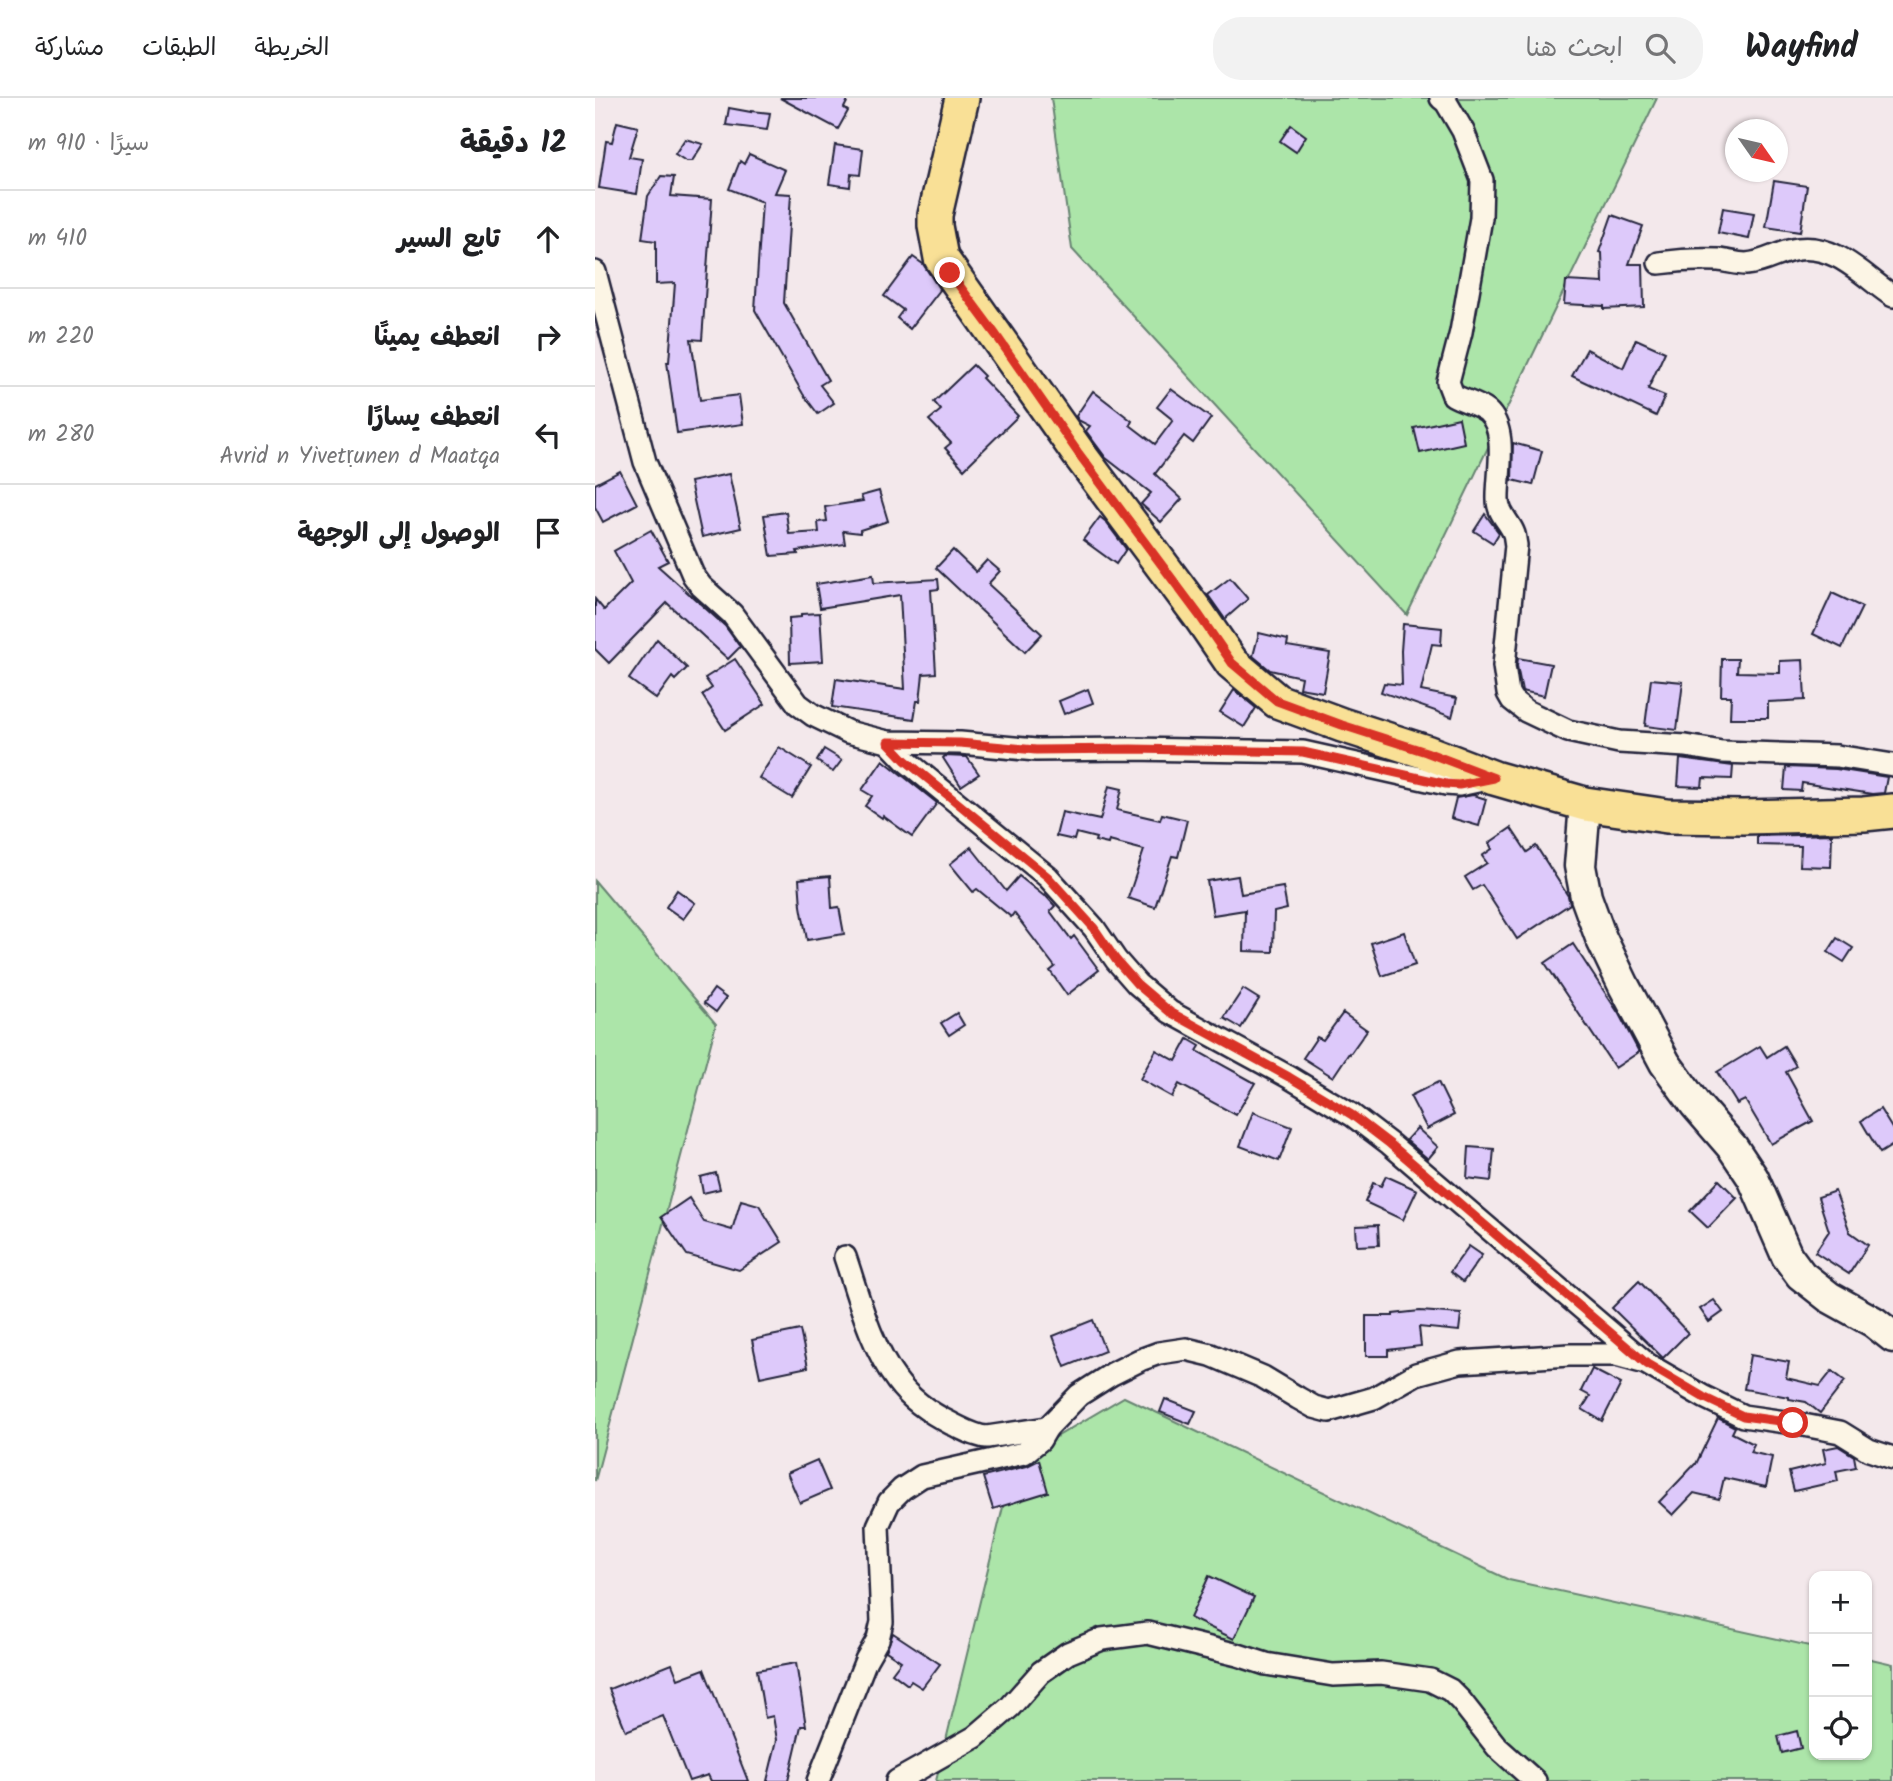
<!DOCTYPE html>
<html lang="ar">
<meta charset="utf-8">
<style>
body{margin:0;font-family:Kalam,"Playpen Sans Arabic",sans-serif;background:#f2f2f2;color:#202124;direction:rtl}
.controls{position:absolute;right:21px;bottom:21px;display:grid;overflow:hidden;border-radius:14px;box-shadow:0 2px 5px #0004}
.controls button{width:63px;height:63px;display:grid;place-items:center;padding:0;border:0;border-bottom:2px solid #e0e0e0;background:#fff;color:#202124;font:35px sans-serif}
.compass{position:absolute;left:1130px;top:21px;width:63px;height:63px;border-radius:50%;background:#fff;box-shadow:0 2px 5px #0004;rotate:124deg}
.stop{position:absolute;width:21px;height:21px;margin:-16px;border:5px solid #d93025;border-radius:50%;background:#fff}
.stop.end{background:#d93025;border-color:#fff;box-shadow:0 2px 7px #0008}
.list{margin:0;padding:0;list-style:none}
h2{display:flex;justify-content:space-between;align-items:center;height:91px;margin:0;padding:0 28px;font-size:30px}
h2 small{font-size:23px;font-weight:400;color:#757577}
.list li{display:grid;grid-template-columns:46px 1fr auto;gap:21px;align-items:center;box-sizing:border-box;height:98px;padding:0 28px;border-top:2px solid #e0e0e0}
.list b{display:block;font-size:26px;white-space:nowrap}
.list p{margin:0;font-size:23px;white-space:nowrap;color:#757577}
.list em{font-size:23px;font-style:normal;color:#757577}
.icon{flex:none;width:38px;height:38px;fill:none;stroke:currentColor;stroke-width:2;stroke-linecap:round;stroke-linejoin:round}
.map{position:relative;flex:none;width:1298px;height:1683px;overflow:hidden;direction:ltr}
header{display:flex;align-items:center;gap:42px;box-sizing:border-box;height:98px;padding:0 35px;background:#fff;border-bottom:2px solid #e0e0e0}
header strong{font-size:33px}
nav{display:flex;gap:38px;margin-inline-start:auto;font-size:24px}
.search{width:490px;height:63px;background:#f2f2f2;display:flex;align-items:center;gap:18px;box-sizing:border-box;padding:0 24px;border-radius:28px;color:#757577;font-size:26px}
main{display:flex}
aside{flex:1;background:#fff}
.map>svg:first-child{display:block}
</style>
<header>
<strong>Wayfind</strong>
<div class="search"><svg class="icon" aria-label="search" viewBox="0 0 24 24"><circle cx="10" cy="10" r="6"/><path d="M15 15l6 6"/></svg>ابحث هنا</div>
<nav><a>الخريطة</a><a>الطبقات</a><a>مشاركة</a></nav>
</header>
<main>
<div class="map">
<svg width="1298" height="1683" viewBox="0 0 1298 1683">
<rect width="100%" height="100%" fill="#f3e8eb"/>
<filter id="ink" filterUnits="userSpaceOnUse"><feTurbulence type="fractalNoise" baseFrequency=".0143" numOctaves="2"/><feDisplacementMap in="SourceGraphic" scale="14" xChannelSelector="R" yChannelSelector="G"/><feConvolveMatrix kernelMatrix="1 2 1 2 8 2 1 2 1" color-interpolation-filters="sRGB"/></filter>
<g filter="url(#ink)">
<!-- green -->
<g fill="#ace5a9" stroke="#678472" stroke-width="2">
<polygon points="456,0 1062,0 812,517 477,151"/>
<polygon points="0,783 121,926 0,1383"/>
<polygon points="529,1299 914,1482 1219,1549 1219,1657 1272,1657 1272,1560 1298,1566 1298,1683 341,1683 419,1364"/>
</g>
<!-- building -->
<g fill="#ddc9fa" stroke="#22223b" stroke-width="2">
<polygon points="185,0 254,0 249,10 253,13 243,31"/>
<polygon points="134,10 156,14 156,13 175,15 172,32 131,27"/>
<polygon points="22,24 43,29 34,59 47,61 42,96 4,90 11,43 17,44"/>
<polygon points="696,27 711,38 701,54 685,43"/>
<polygon points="90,41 108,46 97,63 91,63 80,56"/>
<polygon points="240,47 268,51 265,77 256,76 255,89 234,86"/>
<polygon points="154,56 190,72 180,95 196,96 189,205 233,282 225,287 239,305 223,316 208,296 160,212 167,104 134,91 145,63 149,66"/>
<polygon points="66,78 79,79 76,98 117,101 107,242 96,241 105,302 144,297 148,326 82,335 72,264 74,264 80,185 61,186 61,143 47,141 53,98"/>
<polygon points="1179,83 1212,88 1205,134 1171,129"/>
<polygon points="1128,110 1159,115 1154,141 1123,135"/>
<polygon points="1017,117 1048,128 1034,166 1048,166 1049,209 1009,211 1009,208 969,206 971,183 1008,185 1007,155 1004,154"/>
<polygon points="318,159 328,166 345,192 315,231 302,220 308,212 289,198"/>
<polygon points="1041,241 1070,254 1053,291 1070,298 1061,318 977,278 992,251 1028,270"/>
<polygon points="378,267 389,278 387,280 423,318 369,371 350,350 356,345 334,322 346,312 339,304"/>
<polygon points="576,291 616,320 598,345 589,338 560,376 587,401 566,424 546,406 556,395 511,360 491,333 495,328 483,322 481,318 498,293 537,323 535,327 560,346 578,322 562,309"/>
<polygon points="864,320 869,345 825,355 819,330"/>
<polygon points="918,345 947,353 938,387 917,382"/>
<polygon points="25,373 42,406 8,424 0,409 0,386"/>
<polygon points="134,376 146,430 107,439 95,384"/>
<polygon points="284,393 293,423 265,432 265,435 248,433 250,446 202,453 203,456 176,458 169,417 191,414 194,436 224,434 223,424 232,423 230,409 268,403 266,398"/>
<polygon points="890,416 904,435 898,445 879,433"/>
<polygon points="505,419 510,423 531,451 521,466 488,442"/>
<polygon points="56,432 73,463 63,468 130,528 145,549 133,561 72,505 14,565 0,551 0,501 9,512 36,485 19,453"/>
<polygon points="358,452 381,474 392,462 405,473 393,486 447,536 430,554 341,470"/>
<polygon points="278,477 279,485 343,481 344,491 336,492 341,575 328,576 325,603 322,603 319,621 237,609 241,581 310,591 305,497 225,510 221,486"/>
<polygon points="635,480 653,501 630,521 613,497"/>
<polygon points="1237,495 1267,509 1247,550 1218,536"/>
<polygon points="225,515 228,563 195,565 194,520 206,519 206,516"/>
<polygon points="808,526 847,530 846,547 837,546 826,593 862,600 857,619 786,594 789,585 807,587 806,553"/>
<polygon points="664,535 693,542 692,548 735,555 728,594 704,590 706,579 675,572 658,558"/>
<polygon points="62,541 92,570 80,582 77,579 61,601 34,581"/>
<polygon points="923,560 956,566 949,598 927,593 922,568"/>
<polygon points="140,561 170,606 130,632 107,597 117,590 110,580"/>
<polygon points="1127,561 1143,561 1142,574 1185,575 1185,563 1208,562 1210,602 1173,604 1173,620 1135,620 1136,598 1126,598"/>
<polygon points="1056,581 1088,584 1082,632 1050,628"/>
<polygon points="493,591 498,605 469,616 464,603"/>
<polygon points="639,592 661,610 649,629 625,614"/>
<polygon points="184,649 216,669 197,700 164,680"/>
<polygon points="229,651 247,662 238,674 222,663"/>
<polygon points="350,658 372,659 384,676 366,688 348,660"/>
<polygon points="1085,661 1138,668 1137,681 1108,680 1107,689 1083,688"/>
<polygon points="288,662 342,705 317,739 288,718 287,720 270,708 277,698 267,692"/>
<polygon points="1191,669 1241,671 1292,679 1289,695 1277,696 1207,685 1206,693 1189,692"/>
<polygon points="514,688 527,691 522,712 565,722 567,716 592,722 583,759 577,758 560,809 533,800 549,752 514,743 513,746 500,743 501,740 481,735 479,742 461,738 467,714 505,722"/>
<polygon points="878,697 891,701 884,728 856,720 861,700"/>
<polygon points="916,730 932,754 941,748 973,798 975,806 922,841 887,787 878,792 870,779 892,765 887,758 897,751 894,745"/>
<polygon points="1237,736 1236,769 1205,768 1206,748 1162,747 1162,738"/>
<polygon points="376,749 411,793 424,778 449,798 450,797 460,808 455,813 476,841 479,838 504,872 472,897 455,873 460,869 419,815 416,819 382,791 378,794 355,766"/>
<polygon points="235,778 237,810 244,809 249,836 212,842 206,808 204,781"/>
<polygon points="643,778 646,796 688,789 692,811 679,814 678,854 649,853 650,812 618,817 612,783"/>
<polygon points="82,792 100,805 88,821 71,809"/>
<polygon points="809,834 820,867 787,878 776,845"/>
<polygon points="1242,840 1258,850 1249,864 1233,854"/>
<polygon points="978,846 1024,916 1044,954 1020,970 950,865"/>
<polygon points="119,891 131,900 121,914 109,905"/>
<polygon points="648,891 664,901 646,930 629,920"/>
<polygon points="362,915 369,927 354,937 346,925"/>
<polygon points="748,915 772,932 755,956 754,955 738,979 708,960 722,939 728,942"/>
<polygon points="593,941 605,948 602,953 660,985 641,1017 584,986 577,999 545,981 561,952 581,963"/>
<polygon points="1165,948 1172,959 1189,948 1201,968 1191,974 1218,1023 1176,1046 1150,1002 1142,1006 1122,974"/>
<polygon points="843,984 859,1017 832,1031 815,998"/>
<polygon points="1285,1011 1298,1032 1298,1047 1285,1055 1266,1023"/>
<polygon points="658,1014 697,1029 684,1063 645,1048"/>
<polygon points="822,1030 843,1049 833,1061 811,1042"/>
<polygon points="874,1049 899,1051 896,1083 872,1080"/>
<polygon points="121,1075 125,1091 108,1095 105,1079"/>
<polygon points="791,1078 822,1092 808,1122 770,1104 778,1085 786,1088"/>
<polygon points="1124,1082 1142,1100 1113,1130 1095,1113"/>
<polygon points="1240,1093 1255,1134 1273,1147 1254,1176 1220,1154 1234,1133 1223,1099"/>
<polygon points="94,1100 109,1124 137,1132 146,1102 164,1107 187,1144 144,1172 92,1157 66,1119"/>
<polygon points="783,1127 784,1147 762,1148 761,1128"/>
<polygon points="874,1148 887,1157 868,1184 855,1174"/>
<polygon points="1044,1183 1093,1235 1068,1260 1017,1210"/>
<polygon points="1119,1202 1128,1214 1114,1224 1105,1211"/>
<polygon points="825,1213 866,1216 864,1233 824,1229 826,1248 793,1252 793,1258 771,1258 771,1218 798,1218 798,1216"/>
<polygon points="498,1222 510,1253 470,1269 458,1238"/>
<polygon points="205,1232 213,1269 165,1279 157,1242"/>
<polygon points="1155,1257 1194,1264 1191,1280 1225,1288 1237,1273 1250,1283 1225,1315 1211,1304 1194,1301 1194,1299 1149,1291"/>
<polygon points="997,1271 1026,1286 1007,1323 987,1311 995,1298 986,1293"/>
<polygon points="570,1301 601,1313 595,1326 565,1314"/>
<polygon points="1123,1320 1140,1329 1137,1335 1159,1346 1155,1354 1177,1359 1171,1389 1129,1380 1124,1401 1099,1395 1078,1417 1064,1404 1100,1366 1101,1366"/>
<polygon points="1243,1348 1259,1358 1261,1369 1241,1373 1243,1383 1199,1393 1194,1374 1231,1365 1228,1351"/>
<polygon points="222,1362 235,1392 205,1405 192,1375"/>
<polygon points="444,1362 453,1394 398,1411 388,1379 432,1368"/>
<polygon points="614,1478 659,1499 639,1541 595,1520"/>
<polygon points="298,1535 345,1566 327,1590 316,1583 313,1587 297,1575 306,1563 291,1553"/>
<polygon points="201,1565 211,1628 206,1628 193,1683 172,1683 182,1642 178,1618 170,1620 162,1572"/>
<polygon points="77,1566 83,1581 109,1571 153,1683 116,1683 113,1677 94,1683 68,1618 31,1633 14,1591"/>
<polygon points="1202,1633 1206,1650 1187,1655 1183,1638"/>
</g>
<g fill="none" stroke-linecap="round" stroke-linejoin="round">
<!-- street casing -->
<g stroke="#22223b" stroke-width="26">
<g id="street">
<path d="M846 0 851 4 868 33 887 82 886 120 866 234 853 284 858 297C869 303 883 306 892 313 914 332 902 377 903 402 903 416 915 424 919 436 920 439 920 443 921 447L909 568 913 595 917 602 931 613 973 633 1024 644 1091 648 1127 654 1242 658 1298 667"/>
<path d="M1064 165C1085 162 1103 161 1124 162 1133 163 1142 166 1151 166 1170 165 1185 153 1203 151 1242 146 1269 179 1298 198"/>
<polyline points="0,174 50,364 98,477 106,488 137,516 203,606 218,617 253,634 293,644 365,645 441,652 536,651 708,654 851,686 864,687 897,680"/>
<polyline points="293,644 310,662 453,779 499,830 521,862 542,886 575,914 694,979 757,1017 795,1046 1052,1266 1109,1299 1148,1318 1198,1325 1245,1334 1274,1352 1298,1360"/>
<path d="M250 1159C264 1200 275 1247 302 1283 315 1301 337 1316 357 1326 368 1331 379 1338 392 1339L452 1330"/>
<polyline points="223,1683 271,1562 283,1541 287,1524 283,1428 294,1404 307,1391 327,1378 429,1355 445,1342 452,1330 484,1297 517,1276 545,1262 564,1255 591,1251 616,1257 668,1279 703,1300 719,1309 734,1313 779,1300 821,1276 865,1264 974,1257 1021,1257 1047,1264"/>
<polyline points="302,1683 380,1639 415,1609 446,1574 473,1555 507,1541 553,1535 643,1557 671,1566 738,1577 786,1575 835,1582 855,1592 866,1603 902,1649 940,1683"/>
</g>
</g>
<!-- secondary casing -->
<g stroke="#22223b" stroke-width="35">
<polyline id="secondary" points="990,706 985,768 991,799 1006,840 1029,888 1070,965 1100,1006 1138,1050 1158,1080 1192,1158 1206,1177 1234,1199 1279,1224 1298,1239"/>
</g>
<!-- primary casing -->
<g stroke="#22223b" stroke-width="38">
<polyline id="primary" points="367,0 340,117 340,128 346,160 484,356 604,517 637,565 682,603 747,627 831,654 899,680 990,706 1072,718 1148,719 1269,716 1298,713"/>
</g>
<!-- street -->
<use href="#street" stroke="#fcf5e5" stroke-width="21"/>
<!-- secondary -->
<use href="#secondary" stroke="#fcf5e5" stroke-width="30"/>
<!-- primary -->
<use href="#primary" stroke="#f9e096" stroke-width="33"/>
</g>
</g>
<g fill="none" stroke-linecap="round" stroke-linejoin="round" filter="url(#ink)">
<!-- route -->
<polyline stroke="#d93025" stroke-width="9" points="355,175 401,237 484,356 604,517 637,565 682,603 747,627 831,654 899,680 864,687 851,686 708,654 536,651 441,652 365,645 293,644 310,662 453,779 499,830 521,862 542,886 575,914 694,979 757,1017 795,1046 1052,1266 1108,1299 1148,1318 1198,1325"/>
</g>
</svg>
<div class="controls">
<button>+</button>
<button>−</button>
<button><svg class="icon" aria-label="locate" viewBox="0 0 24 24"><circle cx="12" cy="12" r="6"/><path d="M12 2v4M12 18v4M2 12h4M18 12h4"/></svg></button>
</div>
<svg class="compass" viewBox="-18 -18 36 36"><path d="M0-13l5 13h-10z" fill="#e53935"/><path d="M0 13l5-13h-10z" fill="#757577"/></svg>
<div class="stop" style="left:1198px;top:1325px"></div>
<div class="stop end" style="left:355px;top:175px"></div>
</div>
<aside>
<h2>12 دقيقة<small>سيرًا · 910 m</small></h2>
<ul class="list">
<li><svg class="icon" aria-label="ahead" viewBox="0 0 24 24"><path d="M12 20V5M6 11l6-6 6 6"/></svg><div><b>تابع السير</b></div><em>410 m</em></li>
<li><svg class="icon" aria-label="right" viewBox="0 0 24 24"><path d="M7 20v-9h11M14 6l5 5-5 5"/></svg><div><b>انعطف يمينًا</b></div><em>220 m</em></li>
<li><svg class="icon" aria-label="left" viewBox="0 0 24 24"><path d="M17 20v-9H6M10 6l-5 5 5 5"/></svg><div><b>انعطف يسارًا</b><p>Avrid n Yivetṛunen d Maatqa</p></div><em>280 m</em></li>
<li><svg class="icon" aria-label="arrive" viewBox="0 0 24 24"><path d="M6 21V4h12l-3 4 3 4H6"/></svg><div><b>الوصول إلى الوجهة</b></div></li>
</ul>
</aside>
</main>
